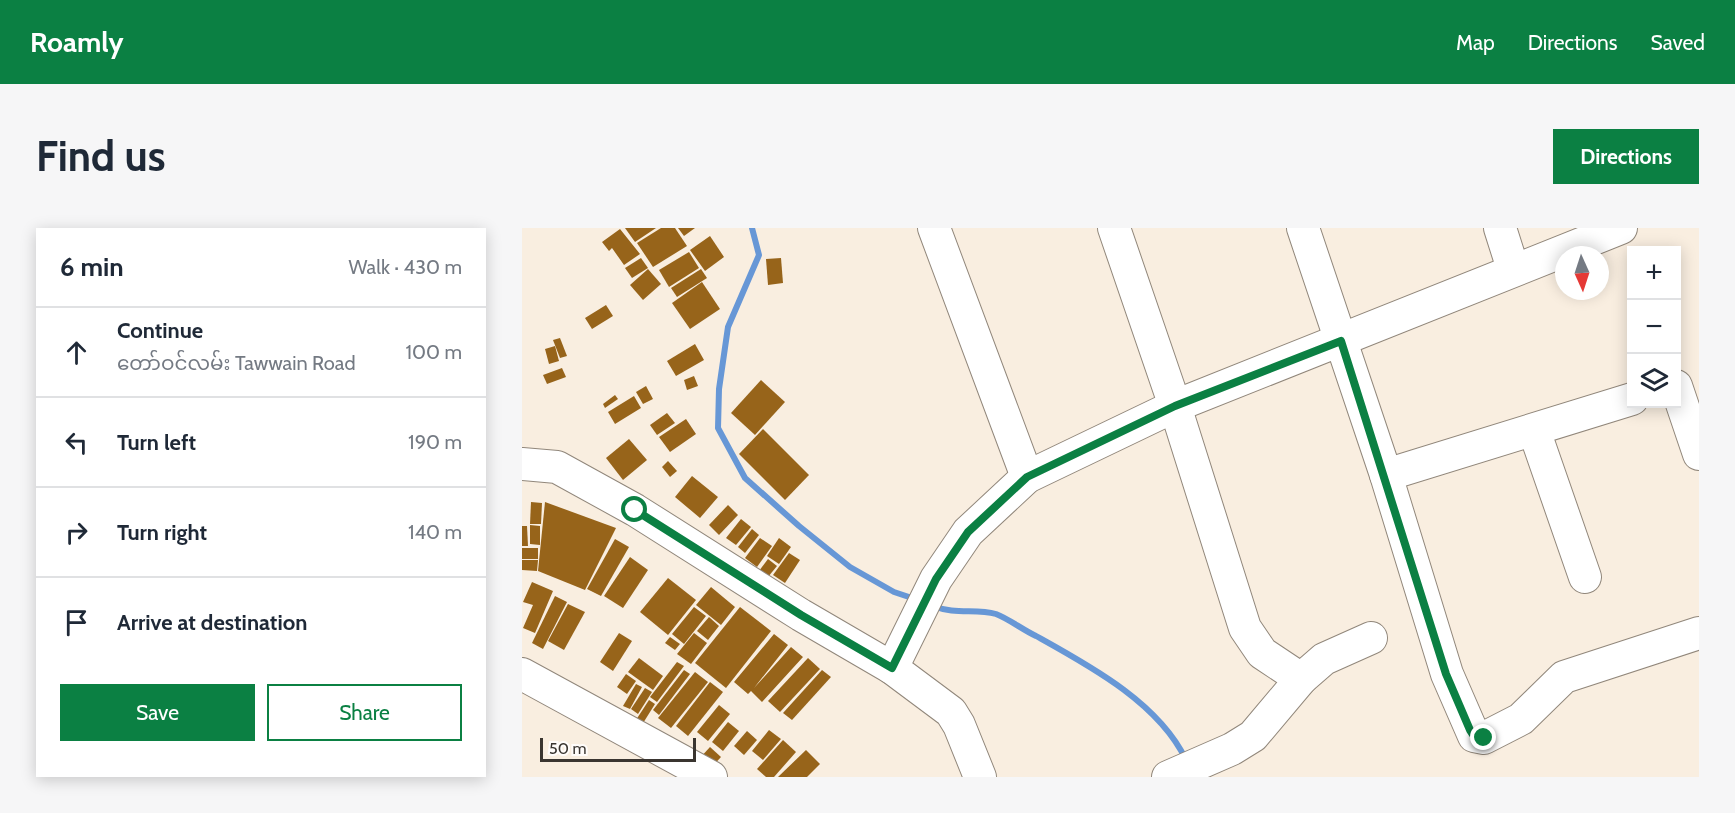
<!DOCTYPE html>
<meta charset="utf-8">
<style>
body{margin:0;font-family:Cabin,"Noto Sans Myanmar",sans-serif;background:#f6f6f7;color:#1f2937}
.controls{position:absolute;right:18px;top:18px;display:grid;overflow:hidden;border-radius:0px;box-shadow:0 3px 15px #0003}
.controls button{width:54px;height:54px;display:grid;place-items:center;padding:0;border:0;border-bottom:2px solid #e0e1e3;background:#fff;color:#1f2937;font:30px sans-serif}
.compass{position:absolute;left:1033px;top:18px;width:54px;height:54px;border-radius:50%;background:#fff;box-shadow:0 3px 15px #0003;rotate:177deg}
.scale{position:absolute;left:18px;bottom:15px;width:156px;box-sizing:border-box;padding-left:6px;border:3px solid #3a3530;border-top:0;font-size:16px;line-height:21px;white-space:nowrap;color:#3a3530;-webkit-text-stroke:4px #fffcfa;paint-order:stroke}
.stop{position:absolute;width:18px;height:18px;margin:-14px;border:4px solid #0b8043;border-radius:50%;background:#fff}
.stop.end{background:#0b8043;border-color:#fff;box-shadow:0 2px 6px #0008}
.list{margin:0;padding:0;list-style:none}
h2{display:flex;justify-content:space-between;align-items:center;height:78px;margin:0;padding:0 24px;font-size:26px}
h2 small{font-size:20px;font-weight:400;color:#747a83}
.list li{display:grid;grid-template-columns:39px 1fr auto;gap:18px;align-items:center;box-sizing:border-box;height:90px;padding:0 24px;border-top:2px solid #e0e1e3}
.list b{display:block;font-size:22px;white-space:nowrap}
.list p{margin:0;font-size:20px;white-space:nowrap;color:#747a83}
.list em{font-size:20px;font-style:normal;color:#747a83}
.actions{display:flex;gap:12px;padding:18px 24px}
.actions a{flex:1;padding:14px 0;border:2px solid #0b8043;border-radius:0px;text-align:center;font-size:21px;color:#0b8043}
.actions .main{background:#0b8043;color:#fff}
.icon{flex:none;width:33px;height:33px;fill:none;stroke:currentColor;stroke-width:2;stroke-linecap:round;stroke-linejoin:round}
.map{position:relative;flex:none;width:1177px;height:549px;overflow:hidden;border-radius:0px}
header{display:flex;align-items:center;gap:36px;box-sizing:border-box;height:84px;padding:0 30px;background:#0b8043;color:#fff}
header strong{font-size:28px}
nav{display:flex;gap:33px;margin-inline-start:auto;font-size:21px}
.intro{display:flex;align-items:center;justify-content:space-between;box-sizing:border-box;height:144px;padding:0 36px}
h1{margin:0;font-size:42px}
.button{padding:15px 27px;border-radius:0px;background:#0b8043;color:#fff;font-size:21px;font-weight:700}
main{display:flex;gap:36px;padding:0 36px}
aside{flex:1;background:#fff;border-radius:0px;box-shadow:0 3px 15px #0003}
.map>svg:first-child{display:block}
</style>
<header>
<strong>Roamly</strong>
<nav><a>Map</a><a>Directions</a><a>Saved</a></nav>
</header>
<div class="intro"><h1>Find us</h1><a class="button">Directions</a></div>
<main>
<aside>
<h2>6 min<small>Walk · 430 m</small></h2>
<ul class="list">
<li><svg class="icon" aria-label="ahead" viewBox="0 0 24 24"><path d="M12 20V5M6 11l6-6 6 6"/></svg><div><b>Continue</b><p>တော်ဝင်လမ်း Tawwain Road</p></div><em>100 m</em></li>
<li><svg class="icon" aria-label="left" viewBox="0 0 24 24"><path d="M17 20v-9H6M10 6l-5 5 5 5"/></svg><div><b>Turn left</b></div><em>190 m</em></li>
<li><svg class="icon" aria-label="right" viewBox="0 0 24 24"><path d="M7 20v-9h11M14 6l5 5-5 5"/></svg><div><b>Turn right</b></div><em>140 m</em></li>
<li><svg class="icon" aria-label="arrive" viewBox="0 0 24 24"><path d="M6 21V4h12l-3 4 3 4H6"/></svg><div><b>Arrive at destination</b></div></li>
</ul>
<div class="actions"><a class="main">Save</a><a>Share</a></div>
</aside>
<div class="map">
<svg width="1177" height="549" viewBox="0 0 1177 549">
<rect width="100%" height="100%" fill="#f9eee0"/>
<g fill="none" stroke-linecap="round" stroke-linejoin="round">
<!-- stream -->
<g stroke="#6797d6" stroke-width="6">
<polyline points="230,0 237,27 206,99 197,161 196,200 223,250 277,298 328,339 372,364 393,371"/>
<path d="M411 378C434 387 454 380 474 386 487 391 501 402 514 408 568 438 637 475 664 532"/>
</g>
</g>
<!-- building -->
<g fill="#97641a">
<polygon points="103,0 134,0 113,14"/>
<polygon points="139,0 153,0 165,18 131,39 115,15"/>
<polygon points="156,0 173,0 162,8"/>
<polygon points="98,1 118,26 102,37 90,20 87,23 80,14"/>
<polygon points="188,8 202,29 183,43 168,22"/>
<polygon points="167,24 177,40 147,59 137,42"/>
<polygon points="119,30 126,40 110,50 103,40"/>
<polygon points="259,30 261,55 246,57 244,31"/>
<polygon points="126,41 139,56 121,72 108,57"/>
<polygon points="179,41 185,50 155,69 149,60"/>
<polygon points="180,54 198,81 168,101 150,75"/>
<polygon points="84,77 91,88 70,101 63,90"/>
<polygon points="38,110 45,128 38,130 31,112"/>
<polygon points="173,116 182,132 154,148 145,133"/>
<polygon points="33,118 37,133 27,136 23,121"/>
<polygon points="40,140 44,149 25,156 21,147"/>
<polygon points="172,148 176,158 165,162 162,152"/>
<polygon points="239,152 263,174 233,207 209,185"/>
<polygon points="124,158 131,171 121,176 114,164"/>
<polygon points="93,167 96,171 83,180 81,176"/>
<polygon points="112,168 119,180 93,196 86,184"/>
<polygon points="145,185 153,195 135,207 128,197"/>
<polygon points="164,191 174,206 148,224 137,209"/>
<polygon points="241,201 287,247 263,272 217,226"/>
<polygon points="107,211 125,232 101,252 84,230"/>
<polygon points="146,233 155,243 148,249 140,239"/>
<polygon points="170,248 196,269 178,290 153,269"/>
<polygon points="9,274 20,275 19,296 8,296"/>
<polygon points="23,274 94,300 63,362 16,343"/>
<polygon points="206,277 216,287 197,307 187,297"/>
<polygon points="219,291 229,299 214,317 204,310"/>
<polygon points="8,297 18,298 18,317 8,316"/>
<polygon points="0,298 5,298 6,318 0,318"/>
<polygon points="230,301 237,307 223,325 216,319"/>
<polygon points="238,310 250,318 235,339 223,330"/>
<polygon points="257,310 269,319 257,336 245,328"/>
<polygon points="93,311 107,319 79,368 65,361"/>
<rect x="0" y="320" width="16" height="11"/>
<polygon points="267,325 278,332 263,355 251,347"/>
<polygon points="108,329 126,342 101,380 82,368"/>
<polygon points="246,331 255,338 246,349 237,343"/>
<polygon points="0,332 16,332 15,343 0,342"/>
<polygon points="146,350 174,372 146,407 118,384"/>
<polygon points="10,354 31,363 13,405 1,400 11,377 1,374"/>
<polygon points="189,359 213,379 199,397 174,377"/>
<polygon points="33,368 45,374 21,421 10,415"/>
<polygon points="46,376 63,384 42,422 26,413"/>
<polygon points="172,379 184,388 162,416 150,406"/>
<polygon points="218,379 249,403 204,460 173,435"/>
<polygon points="187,389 197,398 186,412 175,403"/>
<polygon points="97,405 110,413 91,443 78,434"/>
<polygon points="172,405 185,415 169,436 155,426"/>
<polygon points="252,406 266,417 232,460 269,419 281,429 240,474 229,463 226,466 212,454"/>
<polygon points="148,409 158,416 153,422 143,415"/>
<polygon points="117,430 141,448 131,462 106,444"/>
<polygon points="286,430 298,441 258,484 246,473"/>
<polygon points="155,434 162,438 135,474 128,469"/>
<polygon points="162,442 168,446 137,487 131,482"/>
<polygon points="300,442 309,449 270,492 261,485"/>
<polygon points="173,444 186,454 149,500 136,490"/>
<polygon points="104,446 114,453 105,466 95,459"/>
<polygon points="188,454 201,464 166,508 154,498"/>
<polygon points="114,456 120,459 108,481 101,478"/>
<polygon points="123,460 130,464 116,486 109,481"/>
<polygon points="127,472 133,476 118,500 112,495"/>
<polygon points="197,477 208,486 186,513 175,504"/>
<polygon points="206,494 217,503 201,523 190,514"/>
<polygon points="247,502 259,511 241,532 230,523"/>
<polygon points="225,503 235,512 222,527 212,518"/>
<polygon points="261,512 274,524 252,549 244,549 235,541"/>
<polygon points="188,519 199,529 188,541 177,531"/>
<polygon points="284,522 298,536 285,549 256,549"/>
</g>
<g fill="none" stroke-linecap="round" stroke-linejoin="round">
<!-- minor casing -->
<g stroke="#91877b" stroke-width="34">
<g id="minor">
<polyline points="412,0 505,249"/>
<polyline points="592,0 653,178 723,400 740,425 779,451"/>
<polyline points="781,0 864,247 925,446 952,508 962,510 999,491 1042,449 1177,405"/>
<polyline points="978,0 991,41"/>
<polyline points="1154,158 1177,226"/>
<polyline points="1012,202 1063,349"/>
<polyline points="0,236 35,239 113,282 279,387 370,440 429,484 437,497 458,549"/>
<polyline points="864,247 1110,171"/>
<polyline points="370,440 414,351 446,304 505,249 653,178 1099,0"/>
<polyline points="0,446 189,549"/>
<polyline points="646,549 710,521 731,508 779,451 802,431 849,410"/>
</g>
</g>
<!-- minor -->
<use href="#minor" stroke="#fff" stroke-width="32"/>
</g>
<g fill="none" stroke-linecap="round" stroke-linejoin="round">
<!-- route -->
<polyline stroke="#0b8043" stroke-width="8" points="113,282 279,387 370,440 414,351 446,304 505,249 653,178 819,113 924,446 948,502 952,508 962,510"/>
</g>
</svg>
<div class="controls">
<button>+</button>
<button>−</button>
<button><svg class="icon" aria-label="layers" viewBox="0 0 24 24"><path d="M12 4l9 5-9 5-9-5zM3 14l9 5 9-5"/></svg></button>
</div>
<svg class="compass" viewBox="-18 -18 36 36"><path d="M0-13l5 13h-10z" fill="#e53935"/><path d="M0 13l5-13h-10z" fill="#747a83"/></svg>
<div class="scale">50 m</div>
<div class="stop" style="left:113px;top:282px"></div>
<div class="stop end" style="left:962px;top:510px"></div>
</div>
</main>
